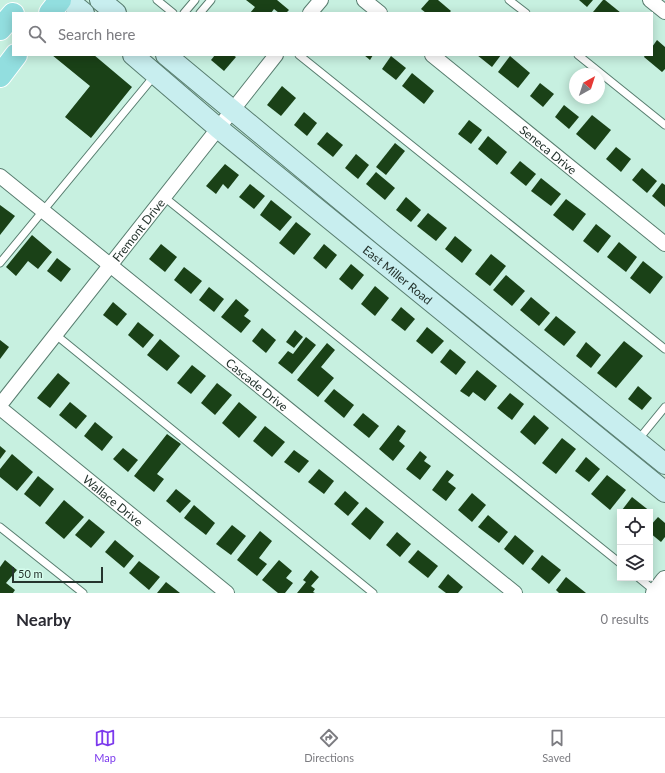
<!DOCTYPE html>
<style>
body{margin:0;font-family:Lato,sans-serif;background:#f2f2f3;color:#2b2b33}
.controls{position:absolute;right:12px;bottom:12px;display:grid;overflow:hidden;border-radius:0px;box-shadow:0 2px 10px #0003}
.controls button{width:36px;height:36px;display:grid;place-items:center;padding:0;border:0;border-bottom:1px solid #e1e1e2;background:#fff;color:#2b2b33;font:20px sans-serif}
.compass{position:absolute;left:569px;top:68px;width:36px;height:36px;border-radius:50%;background:#fff;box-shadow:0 2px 10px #0003;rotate:39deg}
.scale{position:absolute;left:12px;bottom:10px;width:91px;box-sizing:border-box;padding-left:4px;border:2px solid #25342e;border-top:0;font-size:11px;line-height:14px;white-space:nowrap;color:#25342e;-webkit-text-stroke:3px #d5fded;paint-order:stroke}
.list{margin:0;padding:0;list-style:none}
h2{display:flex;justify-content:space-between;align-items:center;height:52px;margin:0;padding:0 16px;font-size:17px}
h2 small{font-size:13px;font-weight:400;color:#7c7c81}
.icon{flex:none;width:22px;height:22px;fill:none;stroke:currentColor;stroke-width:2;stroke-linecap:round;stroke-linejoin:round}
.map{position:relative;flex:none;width:665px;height:593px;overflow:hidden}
.search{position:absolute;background:#fff;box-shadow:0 2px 10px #0003;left:12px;right:12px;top:12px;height:44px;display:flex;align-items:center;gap:10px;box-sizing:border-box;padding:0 14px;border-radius:0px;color:#7c7c81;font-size:15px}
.sheet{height:124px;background:#fff}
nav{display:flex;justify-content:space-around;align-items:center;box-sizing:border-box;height:56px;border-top:1px solid #e1e1e2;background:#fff;font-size:11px;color:#7c7c81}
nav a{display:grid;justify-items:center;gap:2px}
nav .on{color:#7c3aed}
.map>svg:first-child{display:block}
</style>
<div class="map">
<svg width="665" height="593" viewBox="0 0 665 593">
<rect width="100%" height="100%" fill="#c7f0e0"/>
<!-- building -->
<g fill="#1a4117">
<polygon points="246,0 277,0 289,10 286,13 279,13 274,9 271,13 250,13 255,7"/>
<polygon points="429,0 438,0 451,11 449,13 426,13 421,9"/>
<polygon points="579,0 593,0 587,7"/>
<polygon points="603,0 605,0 621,13 595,13 593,12"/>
<polygon points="657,40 665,47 665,69 662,72 644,57 645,55 652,55 652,47"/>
<polygon points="52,55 94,55 132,87 91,138 65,117 90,86"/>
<polygon points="215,55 233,55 236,57 224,71 211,60"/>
<polygon points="364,55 373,55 370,60"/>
<polygon points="477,55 501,55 492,67"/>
<polygon points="391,56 406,68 396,80 382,69"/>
<polygon points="510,56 530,73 518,88 498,72"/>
<polygon points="412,73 434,91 424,104 402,86"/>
<polygon points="540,83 554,94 543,107 530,96"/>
<polygon points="282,86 296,98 281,116 267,105"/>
<polygon points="564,105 579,117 569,129 555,117"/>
<polygon points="304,112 317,123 307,136 294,125"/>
<polygon points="592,115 611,130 595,150 576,134"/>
<polygon points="469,120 482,130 471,144 458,134"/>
<polygon points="327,132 343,145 333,157 317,144"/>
<polygon points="488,136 507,152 497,165 478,149"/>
<polygon points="395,143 405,151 386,175 376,167"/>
<polygon points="616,147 631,159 621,172 606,159"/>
<polygon points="356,154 369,165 358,179 345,168"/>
<polygon points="520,161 536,174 526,186 510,173"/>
<polygon points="225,164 239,175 228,189 223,184 216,194 206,186"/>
<polygon points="642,168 657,181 647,193 632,180"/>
<polygon points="376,172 395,188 385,200 366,184"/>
<polygon points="541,178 561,194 551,206 531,191"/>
<polygon points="662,183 665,185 665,207 652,196"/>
<polygon points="250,184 265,196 254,209 239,197"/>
<polygon points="406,197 421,210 411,222 396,210"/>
<polygon points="566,199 586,214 573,231 553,215"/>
<polygon points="271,200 292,217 280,231 260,215"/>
<polygon points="0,205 15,216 0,235"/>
<polygon points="428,213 447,228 436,241 417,226"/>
<polygon points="296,222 311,234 294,255 279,243"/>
<polygon points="596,224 611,236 598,253 583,241"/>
<polygon points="32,235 52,252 38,269 28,261 16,276 6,267"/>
<polygon points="455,236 472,250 462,263 445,249"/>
<polygon points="619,242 637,257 626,272 607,257"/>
<polygon points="161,244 177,257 165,272 149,259"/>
<polygon points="324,244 337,255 326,269 313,258"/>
<polygon points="491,254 506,266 490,286 475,274"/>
<polygon points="57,258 71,269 61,282 47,271"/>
<polygon points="643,261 663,277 650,294 630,278"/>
<polygon points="351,264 364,275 352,290 339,279"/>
<polygon points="184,267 202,281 191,294 174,280"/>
<polygon points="506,275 525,291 512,306 493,290"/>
<polygon points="375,286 389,298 375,316 361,304"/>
<polygon points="209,287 224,299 214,312 199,300"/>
<polygon points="531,297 550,313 539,326 520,310"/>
<polygon points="236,299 249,310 244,316 251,321 241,333 221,317"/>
<polygon points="113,302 127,314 117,326 103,315"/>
<polygon points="401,307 415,319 405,331 391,320"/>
<polygon points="556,316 576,332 564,346 544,330"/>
<polygon points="138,322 154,335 143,348 128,335"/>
<polygon points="427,327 444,341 432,354 416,341"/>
<polygon points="262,328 276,340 266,353 252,341"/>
<polygon points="295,330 303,337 294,348 286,342"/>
<polygon points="306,337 316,345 292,374 278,363 288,351 293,354"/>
<polygon points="160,339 180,356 167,371 147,355"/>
<polygon points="0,340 9,347 0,359"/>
<polygon points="624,341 643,356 616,388 597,373"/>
<polygon points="586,342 601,355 591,368 576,356"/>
<polygon points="327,343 335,350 321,367 334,378 318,397 297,380"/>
<polygon points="450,349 466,362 456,375 440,362"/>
<polygon points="192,365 206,376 191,394 177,383"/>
<polygon points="477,370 497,386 485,401 473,392 469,397 460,391"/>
<polygon points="58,373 70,383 50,408 37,398"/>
<polygon points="217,383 232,395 215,415 201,403"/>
<polygon points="638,386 652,398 642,410 628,399"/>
<polygon points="334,389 354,405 344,418 324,401"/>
<polygon points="510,393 524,404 512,420 497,408"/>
<polygon points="70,402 87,416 76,429 59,415"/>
<polygon points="239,402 257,417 239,438 222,423"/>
<polygon points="363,413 379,426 369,438 353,425"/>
<polygon points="534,415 549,428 535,445 520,432"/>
<polygon points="95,422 113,437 102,451 84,436"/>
<polygon points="398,425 406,431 399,441 405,446 393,461 379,449"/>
<polygon points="265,426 285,442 272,457 253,441"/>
<polygon points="167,434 181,444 157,474 164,479 154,492 134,476"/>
<polygon points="562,438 576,449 556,474 542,463"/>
<polygon points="0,446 6,451 0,459"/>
<polygon points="123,448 138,460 128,472 113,459"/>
<polygon points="294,450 309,461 299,473 284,462"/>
<polygon points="420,451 427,457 424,461 431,466 420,480 406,469"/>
<polygon points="12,454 33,472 17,491 0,477 0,469"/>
<polygon points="586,457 600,469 589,482 575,471"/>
<polygon points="319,469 334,481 324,494 308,482"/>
<polygon points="447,470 454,475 448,482 456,488 446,501 432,490"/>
<polygon points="607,475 626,490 610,510 591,494"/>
<polygon points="38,476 54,489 40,507 24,494"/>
<polygon points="176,489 191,501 180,513 166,501"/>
<polygon points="345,491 359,503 348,516 334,504"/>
<polygon points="472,493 486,505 472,522 458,510"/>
<polygon points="632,497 651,512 625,512 622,510"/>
<polygon points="64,500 84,517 64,539 45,523"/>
<polygon points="194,505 215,523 206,535 184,518"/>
<polygon points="366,507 384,522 370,540 351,524"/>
<polygon points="488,515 508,532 499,543 478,527"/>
<polygon points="658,517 665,523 665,537 661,542 650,533 650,526"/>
<polygon points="89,519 105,532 91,548 75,535"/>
<polygon points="232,525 246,536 231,555 216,544"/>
<polygon points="260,531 272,541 259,558 267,564 257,576 237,560"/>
<polygon points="397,532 411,544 400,557 386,545"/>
<polygon points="515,535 534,551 523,565 504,549"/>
<polygon points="115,540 134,556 124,568 105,552"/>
<polygon points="418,550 438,566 428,578 408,562"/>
<polygon points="542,555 561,570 549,584 531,569"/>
<polygon points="5,560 17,570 6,583 15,590 13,593 0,593 0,567"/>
<polygon points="279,560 292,571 286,578 293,583 285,593 278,593 262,580"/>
<polygon points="139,561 160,577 149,590 129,573"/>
<polygon points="311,570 319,577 311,586 315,589 313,592 315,593 297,593 306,582 303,580"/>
<polygon points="448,574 463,587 458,593 446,593 438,587"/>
<polygon points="566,577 586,593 559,593 556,590"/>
<polygon points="166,582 180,593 157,593"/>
</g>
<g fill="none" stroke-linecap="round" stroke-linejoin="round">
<!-- service casing -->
<g stroke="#587d6f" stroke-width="9">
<g id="service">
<polyline points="157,0 173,13"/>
<polyline points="509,0 526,13"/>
<polyline points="184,13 195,0"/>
<polyline points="200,13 211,0"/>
<polyline points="299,55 665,349"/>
<polyline points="578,55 665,125"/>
<polyline points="164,197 620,563"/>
<polyline points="0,263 155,75"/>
<polyline points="56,335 373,593"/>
<polyline points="638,440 665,407"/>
<polyline points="0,527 83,593"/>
<polyline points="639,578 656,592"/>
</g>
</g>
<!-- minor casing -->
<g stroke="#587d6f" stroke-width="16">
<g id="minor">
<polyline points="364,0 380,13"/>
<polyline points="650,0 665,12"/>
<polyline points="310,13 321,0"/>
<path id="s1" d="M432 55 665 244"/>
<path id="s2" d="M0 176 515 593"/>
<path id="s3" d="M0 405 276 55"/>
<path id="s4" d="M0 408 227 593"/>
</g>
</g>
<!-- tertiary casing -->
<g stroke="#587d6f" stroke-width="20">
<polyline id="tertiary" points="655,593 665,580"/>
</g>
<!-- secondary casing -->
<g stroke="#587d6f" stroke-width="22">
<g id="secondary">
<polyline points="68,0 84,13"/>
<polyline points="100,0 116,13"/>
<path id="s5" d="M133 55 218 128 665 492"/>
<polyline points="166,55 384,236 665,464"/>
</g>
</g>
<!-- primary casing -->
<g stroke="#fff" stroke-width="24">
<g id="primary">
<polyline points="50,13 60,0"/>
<polyline points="0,29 13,14"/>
<polyline points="0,76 16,55"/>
</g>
</g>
<!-- service -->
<use href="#service" stroke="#fff" stroke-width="7"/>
<!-- minor -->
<use href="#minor" stroke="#fff" stroke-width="14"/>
<!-- tertiary -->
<use href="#tertiary" stroke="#fff" stroke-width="18"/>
<!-- secondary -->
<use href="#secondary" stroke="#c8eeef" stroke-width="20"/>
<!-- primary -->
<use href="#primary" stroke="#92dedf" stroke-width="22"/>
</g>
<g text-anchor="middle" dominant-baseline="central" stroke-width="4" stroke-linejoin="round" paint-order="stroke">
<!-- street labels -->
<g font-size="12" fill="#25342e" stroke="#d5fded">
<text stroke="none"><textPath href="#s1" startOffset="150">Seneca Drive</textPath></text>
<text stroke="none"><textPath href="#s3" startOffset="223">Fremont Drive</textPath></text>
<text stroke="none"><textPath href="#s5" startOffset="344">East Miller Road</textPath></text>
<text stroke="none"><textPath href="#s2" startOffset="331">Cascade Drive</textPath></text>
<text stroke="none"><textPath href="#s4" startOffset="146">Wallace Drive</textPath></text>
</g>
</g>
</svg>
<div class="controls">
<button><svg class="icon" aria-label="locate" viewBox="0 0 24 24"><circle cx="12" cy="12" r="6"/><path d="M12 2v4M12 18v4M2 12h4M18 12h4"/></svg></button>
<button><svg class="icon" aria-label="layers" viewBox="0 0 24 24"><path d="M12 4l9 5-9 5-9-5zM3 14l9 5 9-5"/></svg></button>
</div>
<svg class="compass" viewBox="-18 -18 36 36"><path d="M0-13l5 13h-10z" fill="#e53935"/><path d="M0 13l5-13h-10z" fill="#7c7c81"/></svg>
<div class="scale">50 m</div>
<div class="search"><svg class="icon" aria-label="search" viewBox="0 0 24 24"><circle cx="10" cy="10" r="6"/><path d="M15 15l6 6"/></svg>Search here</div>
</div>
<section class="sheet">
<h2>Nearby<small>0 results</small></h2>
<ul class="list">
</ul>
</section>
<nav>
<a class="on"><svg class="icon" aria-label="map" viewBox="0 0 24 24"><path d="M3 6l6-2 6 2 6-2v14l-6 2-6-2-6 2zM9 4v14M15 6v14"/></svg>Map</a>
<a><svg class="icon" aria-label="directions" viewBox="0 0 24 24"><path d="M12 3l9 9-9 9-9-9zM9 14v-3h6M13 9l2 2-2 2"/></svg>Directions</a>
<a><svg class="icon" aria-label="saved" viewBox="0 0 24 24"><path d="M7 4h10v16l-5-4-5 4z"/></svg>Saved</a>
</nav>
